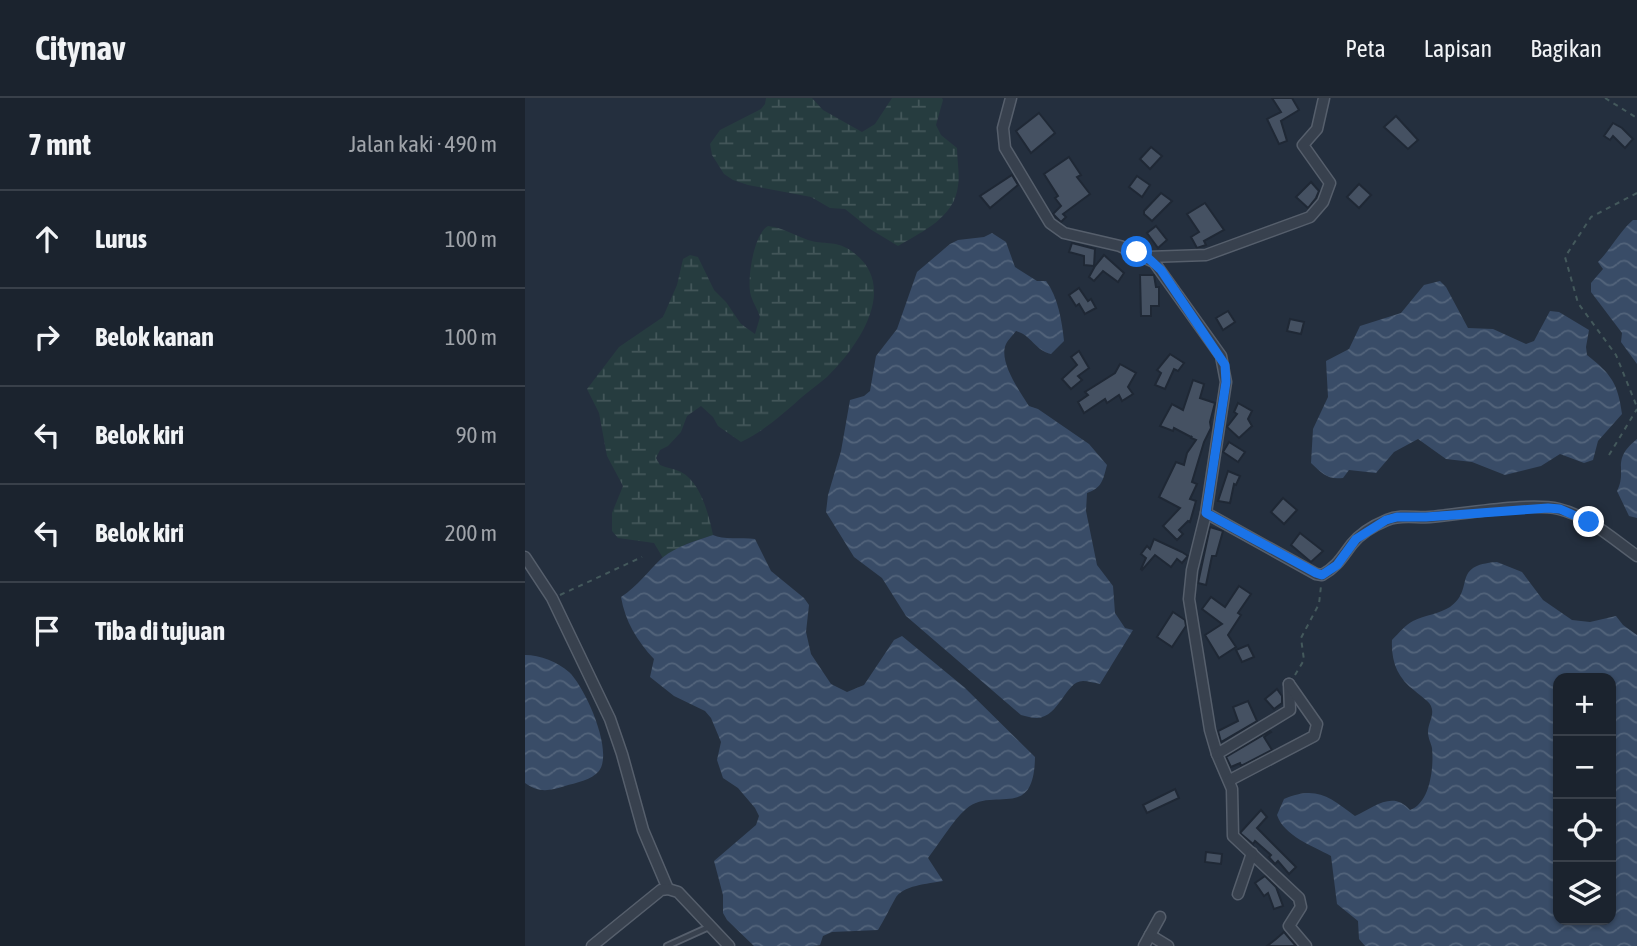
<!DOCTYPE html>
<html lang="id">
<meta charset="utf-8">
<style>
body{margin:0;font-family:"Asap Condensed",sans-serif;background:#282f3a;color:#f1f3f6}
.controls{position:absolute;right:21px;bottom:21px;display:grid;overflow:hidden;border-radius:14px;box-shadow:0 2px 5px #0004}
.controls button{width:63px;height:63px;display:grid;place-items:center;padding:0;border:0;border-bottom:2px solid #39404a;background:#1b232e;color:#f1f3f6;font:35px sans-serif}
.stop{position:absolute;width:21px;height:21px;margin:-16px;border:5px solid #1a73e8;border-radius:50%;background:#fff}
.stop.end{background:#1a73e8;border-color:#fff;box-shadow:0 2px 7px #0008}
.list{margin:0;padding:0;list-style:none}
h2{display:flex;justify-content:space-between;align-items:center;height:91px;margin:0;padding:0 28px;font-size:30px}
h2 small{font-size:23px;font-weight:400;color:#a0a4aa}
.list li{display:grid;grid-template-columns:46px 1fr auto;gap:21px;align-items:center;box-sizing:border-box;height:98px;padding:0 28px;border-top:2px solid #39404a}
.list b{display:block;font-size:26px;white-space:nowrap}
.list em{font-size:23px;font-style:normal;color:#a0a4aa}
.icon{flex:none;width:38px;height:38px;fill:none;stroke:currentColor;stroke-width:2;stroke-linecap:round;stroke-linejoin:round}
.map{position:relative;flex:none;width:1112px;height:848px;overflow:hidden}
header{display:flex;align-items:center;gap:42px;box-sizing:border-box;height:98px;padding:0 35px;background:#1b232e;border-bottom:2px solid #39404a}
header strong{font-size:33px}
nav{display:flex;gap:38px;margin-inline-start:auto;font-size:24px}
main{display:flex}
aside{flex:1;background:#1b232e}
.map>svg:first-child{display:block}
</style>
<header>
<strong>Citynav</strong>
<nav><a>Peta</a><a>Lapisan</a><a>Bagikan</a></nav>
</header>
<main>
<aside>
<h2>7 mnt<small>Jalan kaki · 490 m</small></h2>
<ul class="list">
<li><svg class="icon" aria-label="ahead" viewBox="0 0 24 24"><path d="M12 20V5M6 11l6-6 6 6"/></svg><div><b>Lurus</b></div><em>100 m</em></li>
<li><svg class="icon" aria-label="right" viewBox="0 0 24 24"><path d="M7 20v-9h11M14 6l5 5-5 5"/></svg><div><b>Belok kanan</b></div><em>100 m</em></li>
<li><svg class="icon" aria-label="left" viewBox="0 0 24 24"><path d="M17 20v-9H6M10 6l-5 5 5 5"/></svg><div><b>Belok kiri</b></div><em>90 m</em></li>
<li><svg class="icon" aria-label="left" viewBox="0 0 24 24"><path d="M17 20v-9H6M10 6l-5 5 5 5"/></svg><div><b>Belok kiri</b></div><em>200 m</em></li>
<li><svg class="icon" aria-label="arrive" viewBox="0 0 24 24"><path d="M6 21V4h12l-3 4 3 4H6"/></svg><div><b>Tiba di tujuan</b></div></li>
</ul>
</aside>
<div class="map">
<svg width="1112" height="848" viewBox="0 0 1112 848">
<defs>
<pattern id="wetland-marsh" width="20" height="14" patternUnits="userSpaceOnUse" patternTransform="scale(1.75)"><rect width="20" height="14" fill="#263c3f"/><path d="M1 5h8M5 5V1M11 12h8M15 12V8" fill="none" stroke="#435659"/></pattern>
<pattern id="water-waves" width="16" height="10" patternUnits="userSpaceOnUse" patternTransform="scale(1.75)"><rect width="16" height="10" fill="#394c67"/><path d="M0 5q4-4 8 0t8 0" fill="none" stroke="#53647b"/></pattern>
</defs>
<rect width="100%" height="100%" fill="#242f3e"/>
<!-- wetland -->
<g fill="url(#wetland-marsh)">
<path d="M241 0H287L298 12 337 34 350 26 367 0H417L418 2 411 27 416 37 432 50C432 62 435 76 433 88 429 120 398 133 373 148L345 131 320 111 305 110 286 99 223 87 208 82 199 76 187 57 185 46 195 32 236 11 240 6Z"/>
<path d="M243 128C259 130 269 137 283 142 298 147 310 142 325 152 376 186 335 247 302 279 294 286 285 292 277 299 258 316 239 333 216 344L193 328 188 319 176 308 162 318 156 334 143 348 135 352 131 360 135 367C142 370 150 371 156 374 176 384 184 418 188 437L161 446 138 460 129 445 93 440 87 433V415L98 388 82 358 74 315 62 291 94 249 138 219 152 187 158 161 165 157 173 159 189 192 201 204 216 226 230 236 235 219C233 212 228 205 226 198 221 183 229 135 243 128Z"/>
</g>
<!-- water -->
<g fill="url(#water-waves)" fill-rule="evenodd">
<path d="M1108 122H1112V266L1096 244 1097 235 1066 194V185L1078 171 1073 164C1087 150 1094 134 1108 122Z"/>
<path d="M467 135 481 144 490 169 512 183H521C533 199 537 223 539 243L526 256C511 253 506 237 491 233 488 237 483 242 481 246 473 263 495 294 504 308L513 311 564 346 582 367C578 382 577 390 562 395L561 413 572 467 588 488 590 515 600 530 608 532 575 586C570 585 563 583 558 583 540 583 535 619 512 620 507 620 501 618 496 617L381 518 357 480 329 459 301 414 303 397 316 353 325 302 339 298 345 293 351 258 372 231 392 174 425 146 433 142 459 139Z"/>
<path d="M915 183 921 189 943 230 968 231 1001 246 1009 243 1025 213 1034 214 1064 232 1061 249 1062 257C1086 276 1093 285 1097 316L1073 343 1068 362 1059 365 1035 356 1016 368 980 377 947 364 921 361 893 341 869 354 851 375 824 372 818 380C802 382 797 375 786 365L788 331 803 299 801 263 824 251 835 228 876 215 899 187Z"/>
<path d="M1112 341V420L1104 418 1092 393C1103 371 1085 363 1112 341Z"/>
<path d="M188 437C198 442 216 439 230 441L246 473 279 500 284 507 281 534 286 556 306 586 322 594 339 587 369 542 377 538 439 589 510 659C509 725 469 687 441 711 428 722 414 746 403 760L418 783C403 786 377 787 370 801 364 812 359 822 353 832L307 834 298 838 295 847 288 848H229L202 822 198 815V797L189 763 231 727 234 718 230 710 213 690 198 680 192 662 196 644 186 620 180 613 149 598 125 579 129 561C112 543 100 523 96 499 113 488 123 473 137 460 152 448 170 443 188 437Z"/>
<path d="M972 464 997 474 1018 502 1047 522 1065 524 1091 518 1098 527 1112 537V848H840L834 841 833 823 812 806 806 758C788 748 759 738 752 717L759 701C791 687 805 699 830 718 849 709 868 692 885 712 905 705 909 670 907 650 906 645 903 640 903 634 903 625 910 617 906 608 903 602 895 598 890 593 872 580 866 563 867 542 874 535 880 527 888 523 900 517 914 516 925 509 951 491 925 467 972 464ZM1033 580H1086V822H1033Z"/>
<path d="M0 557C15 557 33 564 44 574 60 589 89 653 74 673 67 682 50 685 40 688 24 693 14 695 0 685Z"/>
</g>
<!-- building -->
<g fill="#455162" stroke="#1f2835" stroke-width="2">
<polygon points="747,0 767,0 774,12 756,23 762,43 754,46 742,21 756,14"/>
<polygon points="514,15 530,35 506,55 491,33"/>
<polygon points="871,18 893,42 883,51 859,29"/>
<polygon points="1088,25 1097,30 1108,41 1100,50 1088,38 1085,42 1079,38"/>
<polygon points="626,49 637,58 625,71 615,61"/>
<polygon points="544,59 556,77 552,79 565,96 538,116 541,119 536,124 528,116 536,108 530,100 533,98 519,76"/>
<polygon points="487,77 493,87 465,110 455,98"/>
<polygon points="612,78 625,87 617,99 604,89"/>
<polygon points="786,84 794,93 791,100 783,110 771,99"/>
<polygon points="834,86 846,97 834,110 822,99"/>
<polygon points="636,95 647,103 627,123 619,116 619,113"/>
<polygon points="680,105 699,132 679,143 681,147 672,150 666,139 674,134 662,116"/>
<polygon points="631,128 642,142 633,150 622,135"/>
<polygon points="547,145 570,151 569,168 559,167 559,158 544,154"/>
<polygon points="579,157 599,175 593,184 578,173 569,183 564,179 570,168"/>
<polygon points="615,177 629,177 631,189 634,189 634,208 626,208 626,218 616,218"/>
<polygon points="554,190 563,203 566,201 571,210 560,216 554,206 551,208 544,197"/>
<polygon points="703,213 710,224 698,232 691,220"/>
<polygon points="765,221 779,224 776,236 762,233"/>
<polygon points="554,253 564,270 553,278 557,282 546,291 537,281 552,267 546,259"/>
<polygon points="645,256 659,265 653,273 649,271 640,291 630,287 636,275 632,272"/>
<polygon points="595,266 611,275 603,289 608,296 597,303 594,297 582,305 580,301 559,315 553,304 563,297 560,294 590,275"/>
<polygon points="668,282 679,286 675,300 690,305 685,324 686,330 679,344 667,384 672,386 665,401 671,403 665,424 663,423 654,432 658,436 652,442 638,428 655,410 634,399 651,364 659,367 662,355 671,342 666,340 667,338 666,339 649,330 648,333 635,328 647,306 658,312"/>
<polygon points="713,305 727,313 723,321 727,328 714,340 702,329 712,316 709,314"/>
<polygon points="704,344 720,354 713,364 698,354"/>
<polygon points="703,373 715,378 711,387 709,386 705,405 693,403"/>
<polygon points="758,400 772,412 759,426 746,414"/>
<polygon points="685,429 698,433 691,458 687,458 681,487 673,485"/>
<polygon points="775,435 798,453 786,464 766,447"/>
<polygon points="629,441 657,454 663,458 657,465 652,461 646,469 630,457 617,472 616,471 621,460 616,456 622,448 625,451"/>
<polygon points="714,488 726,496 713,515 716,517 703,537 711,549 694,560 680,537 697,526 677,511 686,499 700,509"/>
<polygon points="648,514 660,522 661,528 647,549 632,539"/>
<polygon points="723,547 729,559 717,564 711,552"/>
<polygon points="752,591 757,598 757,605 749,611 740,601"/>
<polygon points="723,603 732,623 696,644 693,633 713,623 708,609"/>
<polygon points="745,633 746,634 739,639 747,652 716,668 715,665 706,669 701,659"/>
<polygon points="650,691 654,700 622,715 618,707"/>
<polygon points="736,712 742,719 732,730 771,769 764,776 753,763 750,766 744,759 746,757 730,743 728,746 715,735"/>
<polygon points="681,754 697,756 696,766 680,764"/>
<polygon points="740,778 751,789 758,808 749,811 743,795 739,798 730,785"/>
<polygon points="759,834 771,848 742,848 751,841"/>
</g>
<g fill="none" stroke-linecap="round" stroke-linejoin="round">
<!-- service casing -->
<g stroke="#565f6c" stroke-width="8">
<polyline id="service" points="142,848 186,828"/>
</g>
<!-- minor casing -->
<g stroke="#565f6c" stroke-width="13">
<g id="minor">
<polyline points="486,0 478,30 480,50 525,125 539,135 595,148 629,164 696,258 701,284 681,415 667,472 664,501 685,632 692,656 707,691 708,738 774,800 776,809 764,828 781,848"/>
<polyline points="623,159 681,157 785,119 798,104 805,85 778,47 792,31 799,0"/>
<path d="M681 415 791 476 797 477C812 469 817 459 827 446 835 436 850 427 862 422 875 416 891 420 905 419 938 416 1003 404 1034 411 1063 418 1088 441 1112 458"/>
<polyline points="0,459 27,500 85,621 97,656 118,732 143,791"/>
<polyline points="692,656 765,612 764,586"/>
<polyline points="705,682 789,638 792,626 764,586"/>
<polyline points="713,796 727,755"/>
<polyline points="625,837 643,848"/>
<polyline points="67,848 136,792 143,791 153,794 204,848"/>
<polyline points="619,848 635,819"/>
</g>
</g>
<!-- path -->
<g stroke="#44595c" stroke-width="2" stroke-dasharray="5 5" stroke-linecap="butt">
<polyline points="1080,0 1112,20"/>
<polyline points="1112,95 1066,119 1040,159 1053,205 1091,257 1112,309"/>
<polyline points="1084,357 1112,311"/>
<polyline points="35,497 117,459"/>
<polyline points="770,577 779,562 776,540 794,506 796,488"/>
</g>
<!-- service -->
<use href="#service" stroke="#38414e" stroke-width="4.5"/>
<!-- minor -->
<use href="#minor" stroke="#38414e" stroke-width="10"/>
</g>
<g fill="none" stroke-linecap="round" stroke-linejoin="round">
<!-- route -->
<polyline stroke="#1a73e8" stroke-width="9" points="612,154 622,159 636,172 700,267 701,284 681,415 791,475 797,477 812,467 831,441 861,422 872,419 901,419 1023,410 1035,411 1064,424"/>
</g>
</svg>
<div class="controls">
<button>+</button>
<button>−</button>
<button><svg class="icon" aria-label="locate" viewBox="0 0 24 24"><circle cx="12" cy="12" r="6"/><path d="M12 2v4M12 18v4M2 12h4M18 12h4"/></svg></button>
<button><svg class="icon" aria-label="layers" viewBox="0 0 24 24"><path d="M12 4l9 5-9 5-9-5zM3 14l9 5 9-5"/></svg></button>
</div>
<div class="stop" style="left:612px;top:154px"></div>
<div class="stop end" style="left:1064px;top:424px"></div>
</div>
</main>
